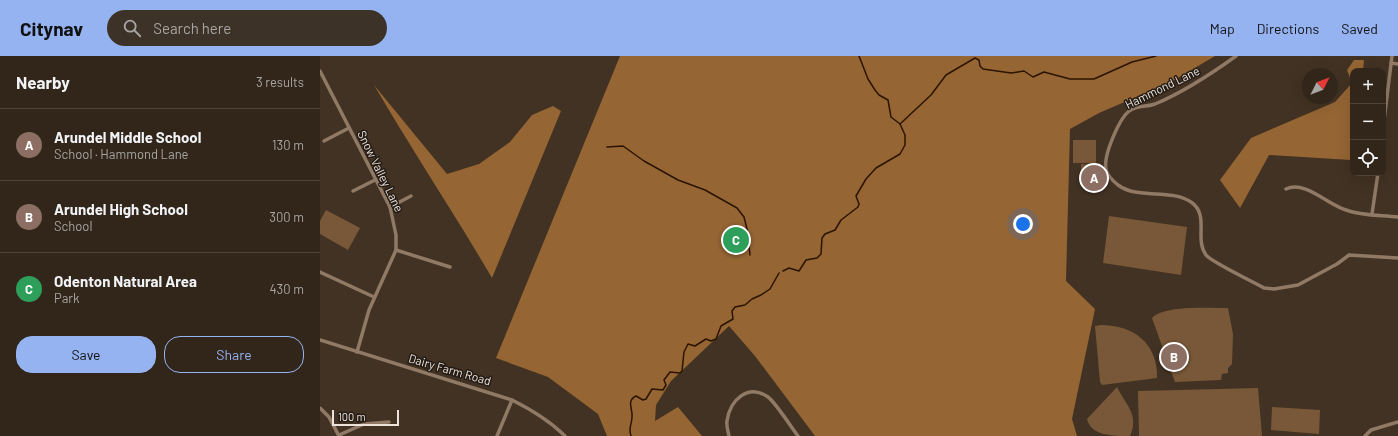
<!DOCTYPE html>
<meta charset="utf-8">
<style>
body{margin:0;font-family:Barlow,sans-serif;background:#3d3227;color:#f1f3f6}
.controls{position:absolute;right:12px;top:12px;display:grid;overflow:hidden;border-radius:8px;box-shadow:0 4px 16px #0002}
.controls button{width:36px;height:36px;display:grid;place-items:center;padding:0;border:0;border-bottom:1px solid #4d4339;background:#32261a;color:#f1f3f6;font:20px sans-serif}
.compass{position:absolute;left:982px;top:12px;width:36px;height:36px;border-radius:50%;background:#32261a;box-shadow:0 4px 16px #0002;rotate:48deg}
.scale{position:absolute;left:12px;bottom:10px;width:67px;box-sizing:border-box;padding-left:4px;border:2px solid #ece2d8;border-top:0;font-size:11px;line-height:14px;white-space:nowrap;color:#ece2d8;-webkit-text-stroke:3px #231b15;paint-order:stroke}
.you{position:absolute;left:703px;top:168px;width:14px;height:14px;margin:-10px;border:3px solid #fff;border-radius:50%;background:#1a73e8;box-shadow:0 0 0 6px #1a73e833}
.badge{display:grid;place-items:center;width:26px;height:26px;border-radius:50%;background:#95b2f1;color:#fff;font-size:13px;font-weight:700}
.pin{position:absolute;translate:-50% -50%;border:2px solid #fff;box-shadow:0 1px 4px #0006}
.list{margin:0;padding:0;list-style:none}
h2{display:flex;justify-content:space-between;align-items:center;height:52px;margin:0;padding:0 16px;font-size:17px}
h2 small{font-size:13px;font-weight:400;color:#a8a5a2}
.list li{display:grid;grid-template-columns:26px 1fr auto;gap:12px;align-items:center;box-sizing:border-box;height:72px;padding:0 16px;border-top:1px solid #4d4339}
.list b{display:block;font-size:15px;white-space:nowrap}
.list p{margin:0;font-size:13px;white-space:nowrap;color:#a8a5a2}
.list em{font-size:13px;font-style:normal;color:#a8a5a2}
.actions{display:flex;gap:8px;padding:12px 16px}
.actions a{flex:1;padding:9px 0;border:1px solid #95b2f1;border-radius:16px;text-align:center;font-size:14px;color:#95b2f1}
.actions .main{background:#95b2f1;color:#111}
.icon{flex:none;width:22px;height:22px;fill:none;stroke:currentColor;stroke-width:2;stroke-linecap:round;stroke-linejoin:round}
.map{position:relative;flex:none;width:1078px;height:380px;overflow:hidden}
header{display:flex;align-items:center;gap:24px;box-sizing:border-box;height:56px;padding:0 20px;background:#95b2f1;color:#111}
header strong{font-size:19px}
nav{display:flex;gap:22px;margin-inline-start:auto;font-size:14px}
.search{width:280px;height:36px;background:#3d3227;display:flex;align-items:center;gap:10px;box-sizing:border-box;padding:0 14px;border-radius:22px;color:#a8a5a2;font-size:15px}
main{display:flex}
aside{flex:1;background:#32261a}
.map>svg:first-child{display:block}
</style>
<header>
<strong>Citynav</strong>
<div class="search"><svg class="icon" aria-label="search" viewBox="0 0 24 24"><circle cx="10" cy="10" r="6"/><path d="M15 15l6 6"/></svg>Search here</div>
<nav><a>Map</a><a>Directions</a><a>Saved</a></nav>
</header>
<main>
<aside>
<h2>Nearby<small>3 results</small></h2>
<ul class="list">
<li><span class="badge" style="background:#8d6e63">A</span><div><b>Arundel Middle School</b><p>School · Hammond Lane</p></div><em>130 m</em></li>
<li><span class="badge" style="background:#8d6e63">B</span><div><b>Arundel High School</b><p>School</p></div><em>300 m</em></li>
<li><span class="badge" style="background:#2e9e5b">C</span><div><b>Odenton Natural Area</b><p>Park</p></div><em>430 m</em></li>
</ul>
<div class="actions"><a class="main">Save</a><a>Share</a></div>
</aside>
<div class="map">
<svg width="1078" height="380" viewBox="0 0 1078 380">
<rect width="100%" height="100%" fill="#423223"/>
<!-- green -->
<g fill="#785838">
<rect x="753" y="84" width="23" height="23"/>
<polygon points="761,108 775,109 775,129 761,130"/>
<polygon points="6,154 40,172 28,194 0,178 0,165"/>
<polygon points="789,160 867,171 861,219 783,207"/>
<path d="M908 252 913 278 912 308 908 312V317L902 318 901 324 855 326 832 262C843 249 890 252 908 252Z"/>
<path d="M781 269C814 269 838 288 837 322L782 329 780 326 775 270Z"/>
<path d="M797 331C805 348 820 359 810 380 793 380 771 380 767 363Z"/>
<polygon points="938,332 942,380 819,380 818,335"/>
<polygon points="952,351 1000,354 999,378 951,374"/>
</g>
<!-- forest -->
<g fill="#956533">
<polygon points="300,0 895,0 851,26 779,57 750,73 746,225 775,253 752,363 757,380 495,380 435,300 409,270 351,325 336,349 335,365 358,351 382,380 287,380 278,358 228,321 176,302"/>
<polygon points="1034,4 1044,4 1043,15 1033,15 1033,91 1031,104 949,99 920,152 900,124 931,82 1015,46 1032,27 1027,14"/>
<path d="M54 29 127 118 159 108 190 86 212 59 233 50 241 55 172 222C134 157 92 94 54 29Z"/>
</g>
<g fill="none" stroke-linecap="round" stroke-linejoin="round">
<!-- stream -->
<g stroke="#2b1400" stroke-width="1.5">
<polyline points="580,68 611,39 626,19 655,2 659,4 660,10 663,13 691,17 704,15 713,21 724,16 750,23 774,23 812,6 836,0"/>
<polyline points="287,91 303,90 324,105 358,124 385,134 417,152 424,161 427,173 430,199"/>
<polyline points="463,215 469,212 479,215 486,204 497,202 501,198 502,182 505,178 515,174 521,164 538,151 539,148 536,140 546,123 556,112 580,98 585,89 585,79 580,68 571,61 568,44 559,39 555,34 548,23 539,0"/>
<path d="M311 380C308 372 312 368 312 361 313 353 306 345 316 340L323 344 326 343 332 333 343 334 346 329 344 324 350 316 360 317 362 315 364 296 368 288 375 290 386 283 391 285 396 283 401 270 413 263 412 255 415 251 425 249 432 243 441 239 450 233 459 217"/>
</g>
<!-- minor -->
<g stroke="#907a66" stroke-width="3.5">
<path d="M916 0C891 18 864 36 835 48 827 51 817 49 809 55 799 63 783 100 786 113 787 119 793 125 798 129 818 144 850 132 871 146 890 159 874 183 886 199 891 206 934 226 944 232L954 233 978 229 1017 208 1029 199 1078 202"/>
<polyline points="1071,7 1078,8"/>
<polyline points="0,15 70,151 76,179 76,194 49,254 37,296"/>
<polyline points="1063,73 1072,0"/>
<polyline points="4,85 29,72"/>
<path d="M966 133C985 124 1008 149 1026 154 1042 160 1061 159 1078 161"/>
<polyline points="33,135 55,124"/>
<polyline points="70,151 91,140"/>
<polyline points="1052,158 1058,117"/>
<polyline points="76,194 130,211"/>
<polyline points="0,216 54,241"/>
<path d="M0 284 192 344C212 354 229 364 245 380"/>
<polyline points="0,352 9,361 19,380"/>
<polyline points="19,379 44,368 69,366"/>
<polyline points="177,380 192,344"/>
<path d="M409 380C408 375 406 369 407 365 410 344 428 327 448 341 456 347 471 371 478 380"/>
<polyline points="1045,380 1051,374 1078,366"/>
</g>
</g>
<g text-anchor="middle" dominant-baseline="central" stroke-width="3" stroke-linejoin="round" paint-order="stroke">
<!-- street labels -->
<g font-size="12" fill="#ece2d8" stroke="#231b15">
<text transform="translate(842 31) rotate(-26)">Hammond Lane</text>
<text transform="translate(61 115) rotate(64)">Snow Valley Lane</text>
<text transform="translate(130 313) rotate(16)">Dairy Farm Road</text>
</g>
</g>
</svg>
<div class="controls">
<button>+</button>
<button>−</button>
<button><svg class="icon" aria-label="locate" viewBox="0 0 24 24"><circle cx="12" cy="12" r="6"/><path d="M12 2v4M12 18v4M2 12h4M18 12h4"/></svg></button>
</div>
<svg class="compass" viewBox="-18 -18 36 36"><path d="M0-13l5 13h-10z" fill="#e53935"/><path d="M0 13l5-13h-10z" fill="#a8a5a2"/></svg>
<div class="scale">100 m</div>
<div class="you"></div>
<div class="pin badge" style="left:774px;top:122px;background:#8d6e63">A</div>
<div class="pin badge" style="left:854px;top:301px;background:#8d6e63">B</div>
<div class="pin badge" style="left:416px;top:184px;background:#2e9e5b">C</div>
</div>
</main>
